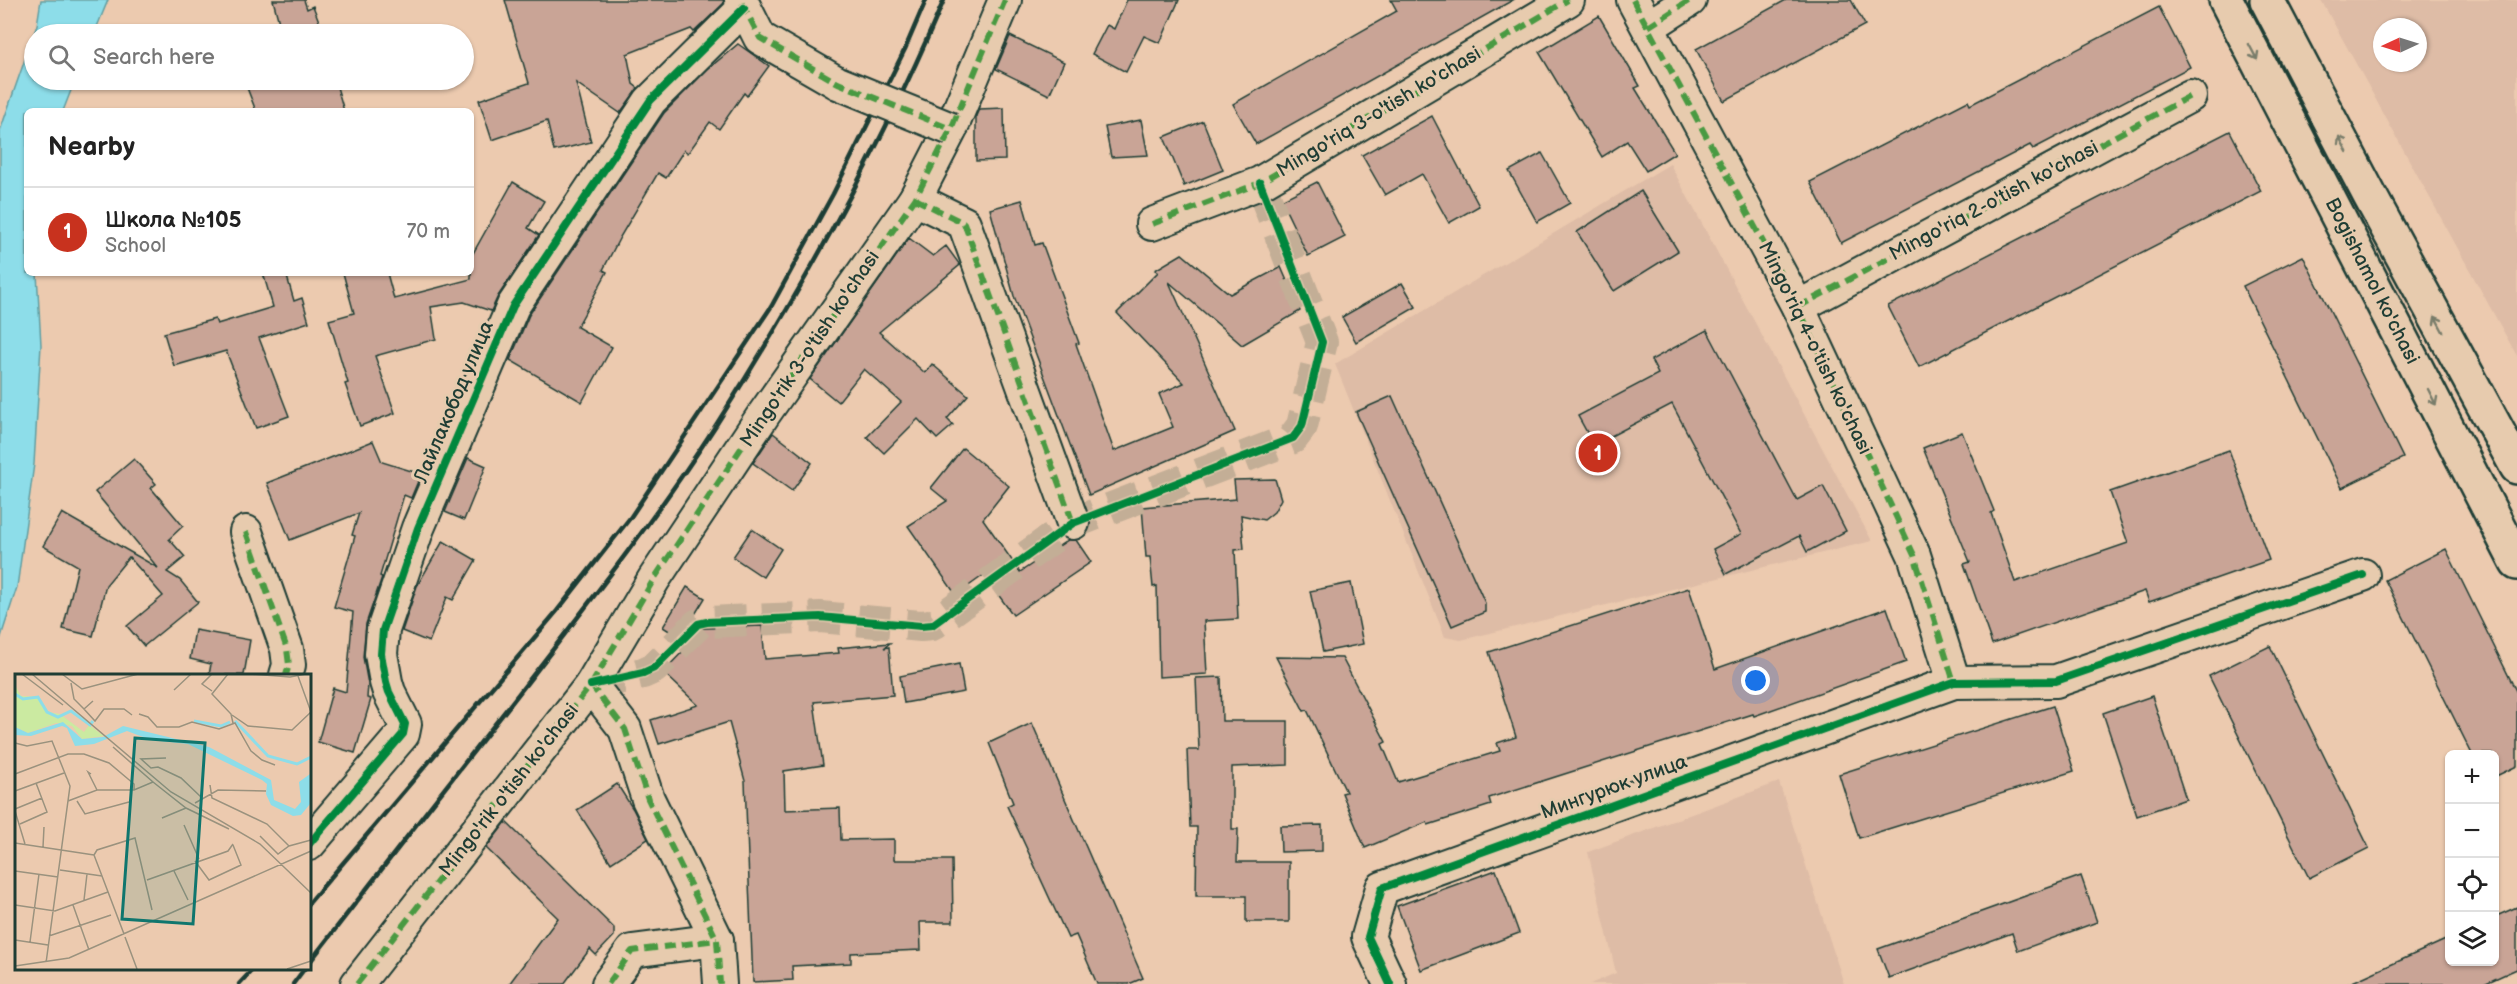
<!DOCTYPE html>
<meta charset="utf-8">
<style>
body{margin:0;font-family:"Balsamiq Sans",sans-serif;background:#f6f6f6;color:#222}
.controls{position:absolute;right:18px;bottom:18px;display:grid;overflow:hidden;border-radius:9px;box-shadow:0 2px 4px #0004}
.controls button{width:54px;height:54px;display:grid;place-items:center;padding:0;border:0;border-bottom:2px solid #e0e0e0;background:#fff;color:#222;font:30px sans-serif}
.compass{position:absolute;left:2373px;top:18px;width:54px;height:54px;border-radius:50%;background:#fff;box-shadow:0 2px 4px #0004;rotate:266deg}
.you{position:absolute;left:1756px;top:681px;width:21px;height:21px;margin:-15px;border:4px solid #fff;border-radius:50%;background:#1a73e8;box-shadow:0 0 0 9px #1a73e833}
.badge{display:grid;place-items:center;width:39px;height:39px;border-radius:50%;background:#c8321e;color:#fff;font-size:20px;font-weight:700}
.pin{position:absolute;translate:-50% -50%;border:3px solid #fff;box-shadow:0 2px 6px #0006}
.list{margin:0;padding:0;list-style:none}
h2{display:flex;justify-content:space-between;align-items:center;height:78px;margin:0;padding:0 24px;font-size:26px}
h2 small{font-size:20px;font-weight:400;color:#767676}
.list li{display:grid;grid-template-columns:39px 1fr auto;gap:18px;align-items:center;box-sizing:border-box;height:90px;padding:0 24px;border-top:2px solid #e0e0e0}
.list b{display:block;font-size:22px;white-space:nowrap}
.list p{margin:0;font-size:20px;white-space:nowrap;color:#767676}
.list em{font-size:20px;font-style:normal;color:#767676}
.icon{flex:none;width:33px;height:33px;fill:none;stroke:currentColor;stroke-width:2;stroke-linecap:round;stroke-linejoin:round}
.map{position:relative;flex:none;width:2517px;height:984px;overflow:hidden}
.search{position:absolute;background:#fff;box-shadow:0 2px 4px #0004;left:24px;top:24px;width:450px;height:66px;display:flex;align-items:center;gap:15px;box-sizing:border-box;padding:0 21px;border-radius:33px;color:#767676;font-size:22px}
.panel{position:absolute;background:#fff;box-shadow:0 2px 4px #0004;left:24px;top:108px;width:450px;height:168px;border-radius:9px}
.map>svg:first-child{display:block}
</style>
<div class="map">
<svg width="2517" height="984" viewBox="0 0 2517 984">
<rect width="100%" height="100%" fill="#eccaaf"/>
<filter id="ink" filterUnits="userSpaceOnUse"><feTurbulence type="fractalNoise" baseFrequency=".0167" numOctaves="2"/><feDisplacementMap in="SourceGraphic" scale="12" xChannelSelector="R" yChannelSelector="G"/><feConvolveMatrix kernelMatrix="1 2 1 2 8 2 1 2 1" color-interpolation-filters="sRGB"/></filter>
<g filter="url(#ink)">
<!-- built -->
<g fill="#debca6" fill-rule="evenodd">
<path d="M2321 0H2517V356ZM2382 27H2418V63H2382Z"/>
<polygon points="1670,164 1872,541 1461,640 1445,637 1335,364"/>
<polygon points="1779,782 1844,984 1590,984 1616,973 1588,852"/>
</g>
<!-- water -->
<polygon fill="#8ddde9" stroke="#619da1" stroke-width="1.5" points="41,0 108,0 94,34 34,34 34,80 75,80 63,111 27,111 27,273 37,273 41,345 34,464 17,587 0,640 0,131 37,25"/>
<!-- building -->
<g fill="#c9a496" stroke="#1f3d34" stroke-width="1.5">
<polygon points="273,0 304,0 307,9 313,6 324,34 282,34"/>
<polygon points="505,0 723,0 724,3 694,32 691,29 627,54 633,84 638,88 620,113 576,83 591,142 554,151 547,121 492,140 479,100 529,83"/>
<polygon points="1127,0 1179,0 1160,43 1144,36 1126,72 1092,54 1107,25 1114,29"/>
<polygon points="1391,0 1513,0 1256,144 1233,104 1397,11"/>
<polygon points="1786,0 1851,0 1865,25 1724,101 1696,49"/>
<polygon points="2159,7 2190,67 2033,149 2030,145 1841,243 1810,182 1968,101 1970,105"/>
<polygon points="1599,16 1640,86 1635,88 1675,153 1646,171 1627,141 1602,157 1539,52"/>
<polygon points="1010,36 1064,62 1049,95 996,69"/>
<polygon points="738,44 769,66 747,96 744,93 719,129 710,122 688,153 684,150 666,178 658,173 620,237 603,270 607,272 577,327 612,347 582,402 510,360 529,315 664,113 708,69"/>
<polygon points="244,80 335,80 344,111 256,111"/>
<polygon points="1004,108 1005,160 976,161 976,116 979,109"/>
<polygon points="1432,116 1479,206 1449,223 1422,174 1385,195 1362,155"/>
<polygon points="1141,120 1148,155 1111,157 1105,127"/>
<polygon points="1203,121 1223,170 1184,186 1164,137"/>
<polygon points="2230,131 2261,191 1919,367 1888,306"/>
<polygon points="1542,153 1570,203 1537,222 1509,171"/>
<polygon points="513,182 544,201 528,228 539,235 498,296 491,311 464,302 431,307 436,339 375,356 395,413 360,426 345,384 348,383 329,320 354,313 343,273 387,273 394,299 471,279 471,257"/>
<polygon points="1317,182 1345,237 1308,256 1281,200"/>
<polygon points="1641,191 1678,251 1614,291 1577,232"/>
<polygon points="1022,200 1035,245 1042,243 1079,343 1076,344 1114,451 1173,427 1159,394 1184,383 1117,313 1158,272 1155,270 1182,254 1230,294 1281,267 1300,311 1242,345 1169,282 1235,431 1089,495 1014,296 990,209"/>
<polygon points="909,238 933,256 946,246 960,265 879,332 925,373 932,364 968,395 947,419 953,425 937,439 918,419 884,453 867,437 901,402 864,369 838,402 810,379"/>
<polygon points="2303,256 2403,458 2342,488 2243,286"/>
<polygon points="263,273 286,273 294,301 302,298 309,322 259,338 289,416 256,428 226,351 174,366 164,333 215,319 217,324 273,307"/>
<polygon points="1402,283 1416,307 1356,342 1342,317"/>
<polygon points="1707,330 1797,500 1823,486 1846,531 1807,552 1799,536 1726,574 1713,549 1741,534 1672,404 1594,445 1578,416 1658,374 1651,360"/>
<polygon points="1392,396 1485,603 1485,612 1452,626 1356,412"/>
<polygon points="1962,432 1994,511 1991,513 2015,582 2128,543 2110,492 2229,450 2269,560 2149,602 2145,591 1992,644 1964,564 1970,562 1923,448"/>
<polygon points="773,433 812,463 792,491 753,463"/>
<polygon points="373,441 382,462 421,474 411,498 404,495 380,576 382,577 366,624 363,657 368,684 367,698 371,699 355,753 318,742 333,688 346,692 353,612 334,607 355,536 352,535 359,513 290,540 267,483"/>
<polygon points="963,448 1009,486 983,519 1020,572 1068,540 1076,540 1091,562 1013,615 984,575 956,595 908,526 947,501 931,488"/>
<polygon points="468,458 486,466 464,520 445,512"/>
<polygon points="134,459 156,484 151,488 183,526 169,539 185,557 167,572 180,580 198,602 144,646 127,626 163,596 129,557 106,585 93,636 63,629 78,566 43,546 62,513 158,568 95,492"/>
<polygon points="1275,479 1281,499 1274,512 1264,520 1241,515 1244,549 1235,550 1238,619 1204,621 1207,674 1159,677 1157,586 1153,587 1150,557 1146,557 1142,507 1236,499 1234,480"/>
<polygon points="752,529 781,549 763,577 733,557"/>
<polygon points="443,541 476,560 453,600 447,597 429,642 402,631 417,586"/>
<polygon points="2446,549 2517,693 2517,766 2494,777 2494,754 2472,754 2385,580"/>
<polygon points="1351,583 1363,644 1323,652 1310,591"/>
<polygon points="687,587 705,598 686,629 762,626 765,659 839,653 838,648 890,643 884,648 889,647 893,695 814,702 823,765 784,771 785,810 840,808 841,840 894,839 894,860 952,860 953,922 920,922 921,950 851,953 851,963 792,966 793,980 753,982 745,781 729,722 659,744 651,720 698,705 663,672 690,644 663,627"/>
<polygon points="1689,588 1715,669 1887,608 1906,662 1754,716 1753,714 1489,798 1491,805 1428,825 1427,822 1365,848 1342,793 1346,792 1307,710 1304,711 1276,657 1342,658 1386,742 1382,744 1398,782 1500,751 1497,743 1516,737 1489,652"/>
<polygon points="195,630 250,640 244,675 209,675 211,664 190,659"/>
<polygon points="2270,646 2369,848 2309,878 2209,676"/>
<polygon points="959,664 964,692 904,703 900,676"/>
<polygon points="1221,677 1222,721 1288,721 1288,765 1232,767 1232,829 1238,829 1237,862 1289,862 1289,922 1246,922 1246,896 1196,896 1197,827 1190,827 1187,750 1199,750 1196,678"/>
<polygon points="2152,696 2186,799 2137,816 2103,713"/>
<polygon points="2053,706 2074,771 1859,838 1839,774"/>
<polygon points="1032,723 1143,978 1129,984 1097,984 1076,935 1068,938 1007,806 1013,803 989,743"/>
<polygon points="617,784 633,809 648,839 611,863 577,810"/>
<polygon points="506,822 614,928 614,936 596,955 590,949 564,984 509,984 558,918 486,848"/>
<polygon points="1322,825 1322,851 1281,852 1280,826"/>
<polygon points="1496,870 1519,933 1421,970 1397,906"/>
<polygon points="2081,876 2097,922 2018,951 2012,933 1889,978 1878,949"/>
<polygon points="2517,907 2517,969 2510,972 2484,984 2348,984 2450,938 2450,962 2494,962 2494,917"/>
</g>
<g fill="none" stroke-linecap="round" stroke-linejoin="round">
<!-- minor-tunnel -->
<polyline stroke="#c3ae96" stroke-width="32" stroke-dasharray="32 16" stroke-linecap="butt" points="591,685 643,673 654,668 698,624 707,622 820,617 921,626 932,625 1073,523 1293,438 1302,426 1322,342 1260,183"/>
<!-- minor casing -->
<g stroke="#1f3d34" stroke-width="36">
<g id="minor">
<polyline points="741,0 760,38 838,83"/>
<polyline points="1633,0 1798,307 1914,555 1954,682"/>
<polyline points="1648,27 1690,0"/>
<polyline points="915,199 964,223 1073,523"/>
<polyline points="1152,224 1260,183 1568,0"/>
<polyline points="1798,307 2190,96"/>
<polyline points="246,532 287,649 289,665 286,675"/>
<polyline points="591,685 654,579 764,414 915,199 951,129 1005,0"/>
<polyline points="309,844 403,734 405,724 389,692 386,682 381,654 383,630 418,528 513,306 650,101 744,8"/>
<polyline points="357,984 591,685 625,729 648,799 717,940 720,984"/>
<polyline points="608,984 632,951 717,940"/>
<polyline points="1390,984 1368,937 1382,888 1954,682 2056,681 2363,575"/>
</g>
</g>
<!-- major casing -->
<g stroke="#1f3d34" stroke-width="38">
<g id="major">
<polyline points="2226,0 2517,563"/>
<polyline points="2267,0 2370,196 2517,467"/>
</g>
</g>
<!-- minor -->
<use href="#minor" stroke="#e7cbae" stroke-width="32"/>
<!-- major -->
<use href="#major" stroke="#e7cbae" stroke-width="33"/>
<!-- rail -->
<g stroke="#1f3d34" stroke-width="4.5">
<polyline points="309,903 557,611 630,518 771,307 833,194 905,49 926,0"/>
<path d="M309 963C374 879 440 794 506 710 578 617 652 524 716 425 803 289 881 148 944 0"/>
<polyline points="239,984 254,968"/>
<polyline points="293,984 305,968"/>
</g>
<!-- minor-bridge casing -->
<g stroke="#1f3d34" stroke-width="36" stroke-linecap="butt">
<polyline id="minor-bridge" points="838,83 951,129"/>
</g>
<!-- minor-bridge -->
<use href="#minor-bridge" stroke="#e7cbae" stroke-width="32"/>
<!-- quiet -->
<g stroke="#4a9a42" stroke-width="6" stroke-dasharray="12 6" stroke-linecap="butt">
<polyline points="1633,0 1798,307 1914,555 1954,682 1951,683"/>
<polyline points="742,3 760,38 838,83 951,129"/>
<polyline points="1648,27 1690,0"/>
<polyline points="915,199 964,223 1073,523"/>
<polyline points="1152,224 1260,183 1568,0"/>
<polyline points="1798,307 2190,96"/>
<polyline points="246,532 287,649 289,665 286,675"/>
<polyline points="591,685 654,579 764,414 915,199 951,129 1005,0"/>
<polyline points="357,984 591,685 625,729 648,799 717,940 720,984"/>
<polyline points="608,984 632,951 717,940"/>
</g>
<!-- cycleway casing -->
<g stroke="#e7cbae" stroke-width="11">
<g id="cycleway">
<polyline points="591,685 643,673 654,668 698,624 707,622 820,617 921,626 932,625 1073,523 1293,438 1302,426 1322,342 1260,183"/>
<polyline points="309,844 403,734 405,724 389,692 386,682 381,654 383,630 418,528 513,306 650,101 744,8"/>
<polyline points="1390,984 1368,937 1382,888 1954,682 2056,681 2363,575"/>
</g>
</g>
<!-- cycleway -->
<use href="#cycleway" stroke="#00873e" stroke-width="8"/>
</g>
<!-- one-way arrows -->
<defs><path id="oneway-shaft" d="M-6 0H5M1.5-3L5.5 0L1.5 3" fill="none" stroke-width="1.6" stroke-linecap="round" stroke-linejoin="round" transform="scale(1.5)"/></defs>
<g stroke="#797d6b">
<use href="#oneway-shaft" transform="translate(2253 52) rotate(62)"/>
<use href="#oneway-shaft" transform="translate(2343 144) rotate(-118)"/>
<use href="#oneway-shaft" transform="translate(2439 324) rotate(-118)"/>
<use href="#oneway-shaft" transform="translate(2432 397) rotate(63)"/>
</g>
</g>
<g text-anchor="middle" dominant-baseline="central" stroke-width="6" stroke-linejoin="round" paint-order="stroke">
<!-- street labels -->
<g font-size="20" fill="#1f3d34" stroke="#e7cbae">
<text transform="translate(1379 112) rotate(-31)">Mingo'riq 3-o'tish ko'chasi</text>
<text transform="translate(1994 201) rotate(-28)">Mingo'riq 2-o'tish ko'chasi</text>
<text transform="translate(2372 281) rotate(63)">Bogishamol ko'chasi</text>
<text transform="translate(1815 348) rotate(64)">Mingo'riq 4-o'tish ko'chasi</text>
<text transform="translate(810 349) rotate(-56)">Mingo'rik 3-o'tish ko'chasi</text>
<text transform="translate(454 402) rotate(-67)">Лайлакобод улица</text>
<text transform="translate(1614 787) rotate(-20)">Мингурюк улица</text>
<text transform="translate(509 790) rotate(-52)">Mingo'rik o'tish ko'chasi</text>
</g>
</g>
<!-- overview -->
<g transform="translate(15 674)">
<rect width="296" height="296" fill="#eccaaf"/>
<path d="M0 11 6 22 24 23 33 38 45 40 69 58 74 51 89 62 67 65 57 52 41 49 13 59 0 53Z" fill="#cbeaa1"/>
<path d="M48 48 67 65 88 63 108 52 194 73 256 106 259 126 280 135 286 128 284 108 295 100V130L286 141 278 142 256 131 251 120 252 110 247 106 173 70 136 66 112 57 79 70 60 72 52 54 47 52 16 62 0 61V53L13 59Z" fill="#8ddde9"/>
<path fill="none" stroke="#8ddde9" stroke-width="3" d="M0 20 8 25 23 23 32 38 43 43 56 37 75 51 78 47M179 47 206 52 215 48M220 47 253 82 282 90 296 83"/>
<path fill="none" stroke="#9a927e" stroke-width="1.5" d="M7 0 48 31M17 0 156 118 245 170 296 219M47 0 67 15 123 0M213 0 197 20 216 40 218 49M235 0 275 3 291 0M283 2 296 38M56 9 59 25 69 35M159 16 176 0M197 17 187 10 197 0M78 27 69 35 80 47 89 35H109L117 41M124 40 133 43 142 53H164L177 48 204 55 220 49 236 77 247 86 260 91M217 41 233 52 277 56 296 38M0 69 12 72 37 67 55 112 31 289M151 84 126 85 136 94 143 93 166 104 186 123M0 100 53 80H69L94 89 119 110V116M76 100 73 98 82 116M138 108 171 134 214 155M195 111 197 124 252 150 274 172M0 117 49 99M53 127 82 116H119L138 108 98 73M62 127 70 140 114 128M180 129 203 116 251 117M0 135 27 124M0 137 10 170M147 144 171 134M5 150 32 138 21 109M169 151 184 185M245 162 263 180 274 172 296 166M0 169 79 181M28 173 29 153M79 181 82 176 120 164 137 236M79 181 109 260M180 187 194 206 226 191 218 171M45 196 87 202M0 197 43 203M159 197 173 226M132 206 213 177 218 170M69 226 72 200M0 231 40 237 93 218M58 231 74 276M34 262 96 241M110 263 122 295M0 266 33 271M15 268 24 200M0 292 54 284 296 177M272 295 296 287"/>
<path fill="#0f766e" fill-opacity="0.15" stroke="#0f766e" stroke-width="3" d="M120 64 190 69 178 250 107 245Z"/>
<rect width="296" height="296" fill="none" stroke="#1f3d34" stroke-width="3"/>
</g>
</svg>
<div class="controls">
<button>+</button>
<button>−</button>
<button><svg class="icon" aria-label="locate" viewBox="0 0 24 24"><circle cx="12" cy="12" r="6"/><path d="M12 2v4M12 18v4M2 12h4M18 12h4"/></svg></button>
<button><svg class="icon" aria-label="layers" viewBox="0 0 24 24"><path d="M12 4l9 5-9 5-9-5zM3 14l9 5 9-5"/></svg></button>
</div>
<svg class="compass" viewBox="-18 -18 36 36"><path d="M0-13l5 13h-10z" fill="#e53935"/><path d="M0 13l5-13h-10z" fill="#767676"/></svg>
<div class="you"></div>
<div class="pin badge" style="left:1598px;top:453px">1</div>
<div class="search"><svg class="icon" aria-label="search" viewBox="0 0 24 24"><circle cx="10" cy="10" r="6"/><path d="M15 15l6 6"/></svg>Search here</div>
<section class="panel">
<h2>Nearby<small></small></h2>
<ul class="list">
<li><span class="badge">1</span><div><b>Школа №105</b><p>School</p></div><em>70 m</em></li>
</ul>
</section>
</div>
